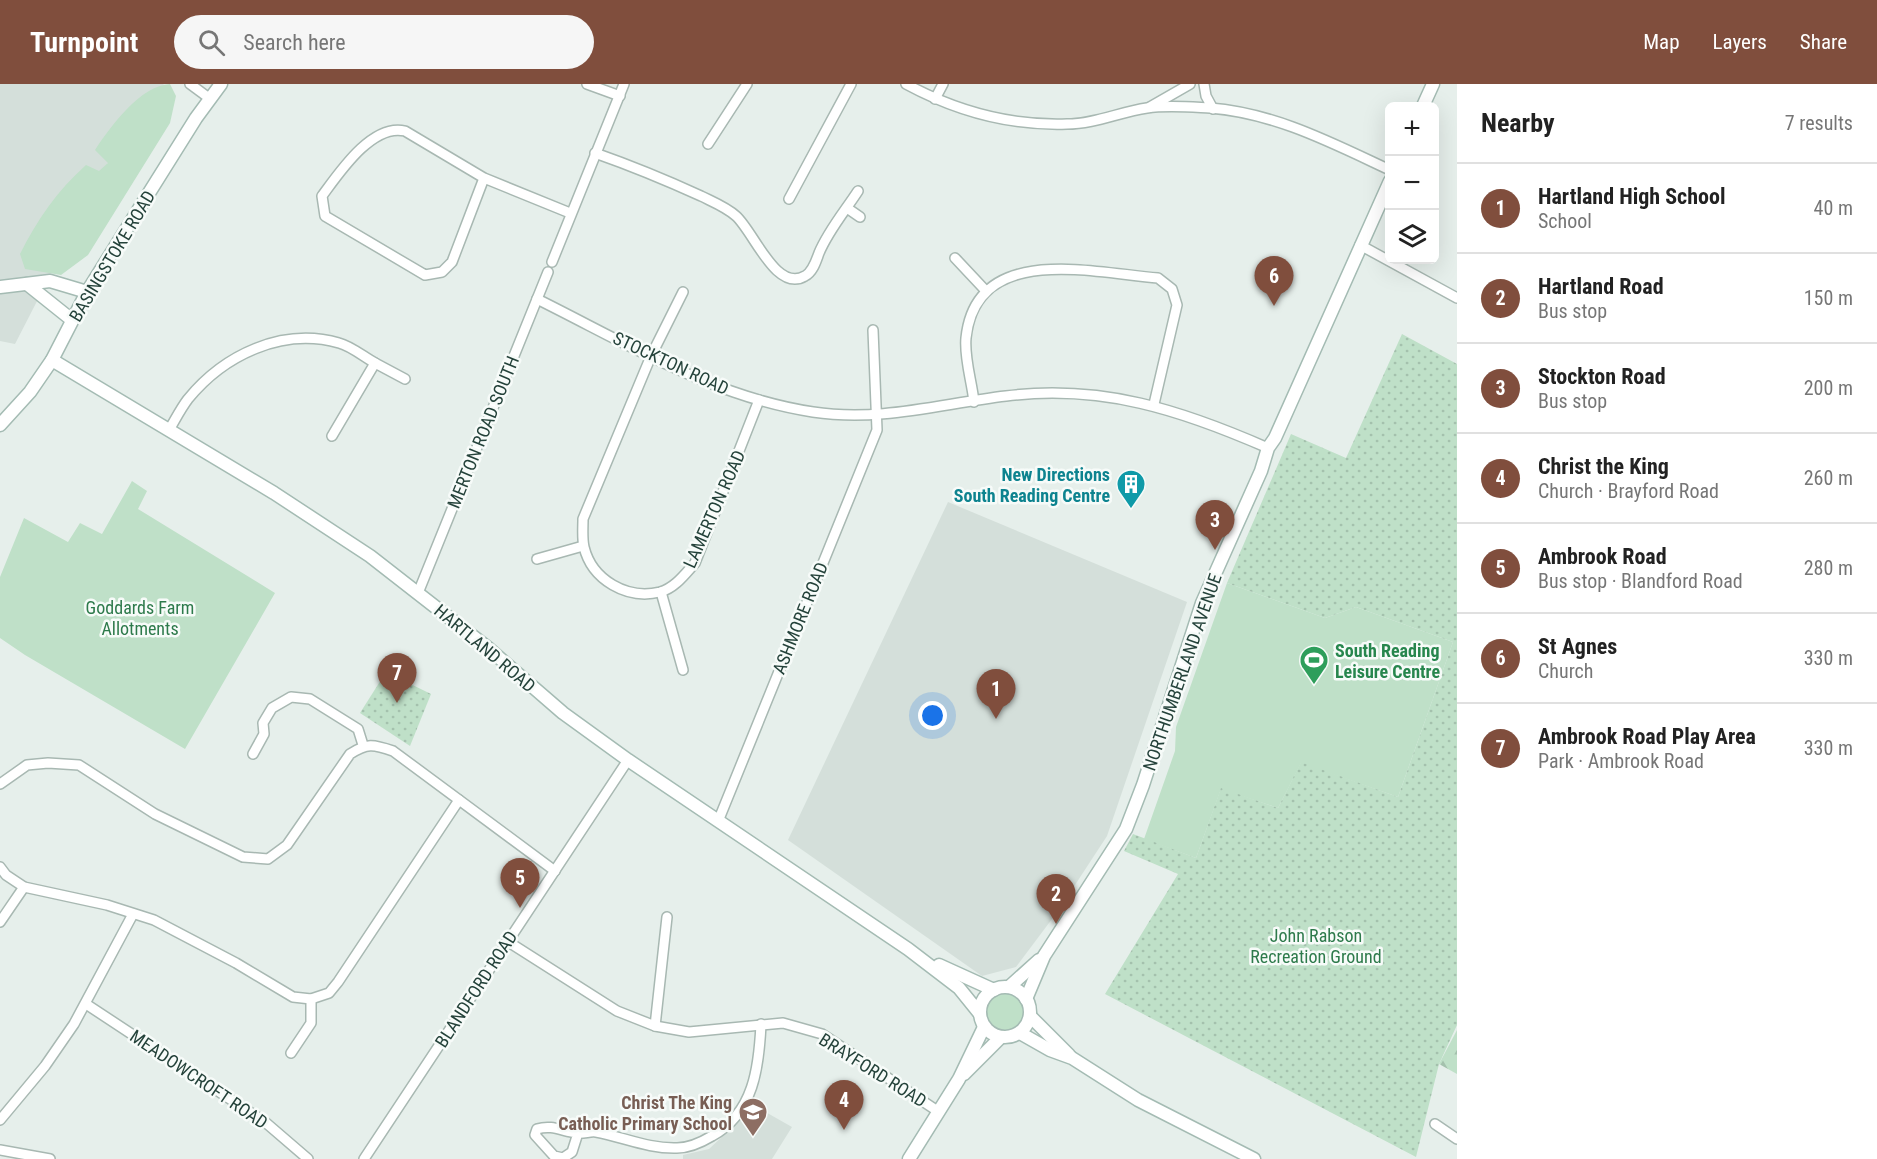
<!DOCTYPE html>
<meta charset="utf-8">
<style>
body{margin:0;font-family:"Roboto Condensed",sans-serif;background:#f6f6f6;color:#222}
.controls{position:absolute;right:18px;top:18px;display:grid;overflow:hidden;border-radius:9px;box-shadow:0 6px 24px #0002}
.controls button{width:54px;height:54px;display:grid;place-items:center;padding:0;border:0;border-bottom:2px solid #e0e0e0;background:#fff;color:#222;font:30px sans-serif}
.you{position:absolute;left:933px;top:632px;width:21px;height:21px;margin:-15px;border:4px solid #fff;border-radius:50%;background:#1a73e8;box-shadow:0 0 0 9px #1a73e833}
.badge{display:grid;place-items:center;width:39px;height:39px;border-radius:50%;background:#804e3d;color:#fff;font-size:20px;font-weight:700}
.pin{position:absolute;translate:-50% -50px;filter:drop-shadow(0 2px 3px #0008)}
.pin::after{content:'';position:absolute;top:32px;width:21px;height:18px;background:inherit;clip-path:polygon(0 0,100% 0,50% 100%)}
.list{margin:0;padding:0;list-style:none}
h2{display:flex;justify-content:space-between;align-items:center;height:78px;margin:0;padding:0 24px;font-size:26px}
h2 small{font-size:20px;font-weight:400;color:#767676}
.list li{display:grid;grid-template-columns:39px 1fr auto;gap:18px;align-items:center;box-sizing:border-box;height:90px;padding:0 24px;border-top:2px solid #e0e0e0}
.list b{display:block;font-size:22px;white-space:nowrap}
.list p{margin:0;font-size:20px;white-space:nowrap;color:#767676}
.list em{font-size:20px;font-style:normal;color:#767676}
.icon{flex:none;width:33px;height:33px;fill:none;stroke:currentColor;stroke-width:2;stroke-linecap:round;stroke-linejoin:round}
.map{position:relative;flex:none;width:1457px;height:1075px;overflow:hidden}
header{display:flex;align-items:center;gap:36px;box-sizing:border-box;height:84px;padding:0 30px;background:#804e3d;color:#fff}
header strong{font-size:28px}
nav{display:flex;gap:33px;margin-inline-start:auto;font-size:21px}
.search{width:420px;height:54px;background:#f6f6f6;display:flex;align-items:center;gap:15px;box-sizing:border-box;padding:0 21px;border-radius:33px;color:#767676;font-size:22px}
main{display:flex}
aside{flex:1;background:#fff}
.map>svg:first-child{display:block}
</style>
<header>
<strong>Turnpoint</strong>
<div class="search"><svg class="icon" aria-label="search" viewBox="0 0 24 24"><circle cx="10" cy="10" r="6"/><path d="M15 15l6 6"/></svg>Search here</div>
<nav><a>Map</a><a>Layers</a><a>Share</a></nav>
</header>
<main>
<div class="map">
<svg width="1457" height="1075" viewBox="0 0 1457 1075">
<defs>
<pattern id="forest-firs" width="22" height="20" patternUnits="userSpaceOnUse" patternTransform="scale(1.5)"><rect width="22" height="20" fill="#bfe0c8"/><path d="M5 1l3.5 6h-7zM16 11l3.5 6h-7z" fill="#a4c1ad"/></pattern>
<pattern id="park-dots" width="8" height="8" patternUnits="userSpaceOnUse" patternTransform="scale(1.5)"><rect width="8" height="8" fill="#bfe0c8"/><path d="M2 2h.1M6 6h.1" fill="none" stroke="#a4c1ad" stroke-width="1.8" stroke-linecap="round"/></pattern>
</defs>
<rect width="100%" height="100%" fill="#e6efeb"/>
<!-- built -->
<g fill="#d4dfda">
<polygon points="0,0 164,0 108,79 15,260 0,257"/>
<polygon points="948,418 1187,518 1107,752 1058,827 1016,883 982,892 788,756"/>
<polygon points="755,1022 792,1043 772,1075 683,1075 683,1071 709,1065"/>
</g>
<!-- green -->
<g fill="#bfe0c8">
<path d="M170 0 176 12 170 39 88 171 61 191 25 185 20 170C37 136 57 107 86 81L99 87 108 79 95 66C110 43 141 1 170 0Z"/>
<polygon points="132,397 147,407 138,425 275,509 185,665 25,571 0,554 0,493 24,434 68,458 80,439 102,450"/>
<polygon points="1227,499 1325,534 1356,523 1453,558 1398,713 1301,679 1278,724 1221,705 1196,774 1144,755 1175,667 1176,643"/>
<circle cx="1005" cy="928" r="19"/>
</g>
<!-- forest -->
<polygon fill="url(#forest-firs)" points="1457,946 1457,990 1439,980"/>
<!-- park -->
<g fill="url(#park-dots)">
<polygon points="1402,250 1457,280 1457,941 1439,980 1416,1073 1105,910 1178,790 1124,767 1133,750 1196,774 1221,704 1278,724 1301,678 1398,713 1453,558 1356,523 1325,534 1227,499 1291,350 1346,374"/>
<polygon points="386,588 431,610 410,662 360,629"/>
</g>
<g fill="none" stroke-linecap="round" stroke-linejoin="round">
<!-- street casing -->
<g stroke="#a8b8b2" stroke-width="12">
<g id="street">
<polyline points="190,0 209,14"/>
<polyline points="587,0 620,12"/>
<path d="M906 0C956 27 1008 42 1067 40 1094 40 1120 28 1147 24 1167 21 1190 23 1210 24 1275 29 1332 59 1390 86"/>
<polyline points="1204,0 1206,12 1213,25"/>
<polyline points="935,15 943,0"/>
<polyline points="1150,23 1190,0"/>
<polyline points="708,60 747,0"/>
<path d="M595 69C632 82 666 96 701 112 713 118 726 123 736 132 754 148 776 209 805 192 813 188 816 177 819 169 828 147 845 127 858 107"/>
<path d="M484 94 405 47C372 39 339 89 322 112L325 132 425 191 442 188 452 178 484 94 570 129"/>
<polyline points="789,115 851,0"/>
<polyline points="847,124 860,133"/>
<polyline points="1360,161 1457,214"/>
<polyline points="955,174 986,207"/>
<polyline points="552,178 624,0"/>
<path d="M683 208 651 272 583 435C583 444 582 455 584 463 592 496 627 516 660 508 675 504 685 490 695 479L759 316"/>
<path d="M537 215C626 259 713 313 813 328 881 338 939 320 1006 312 1102 300 1181 326 1268 364"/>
<polyline points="375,279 405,295"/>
<path d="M974 318C972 298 964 274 966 254 976 158 1093 189 1158 194L1172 205 1177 221 1154 320"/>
<path d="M169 346C175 336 181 324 188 315 224 271 282 243 339 259 351 262 364 273 375 279L332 352"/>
<polyline points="537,475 583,462"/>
<polyline points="661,508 683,586"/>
<polyline points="418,509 548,188"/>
<polyline points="253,670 264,650 263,639 272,624 291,613 310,615 358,645 363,661"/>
<path d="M0 700 27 681 48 679 79 681 155 730 243 773 268 775 287 761 350 670C367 659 373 660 393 667L555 787"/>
<polyline points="719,735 877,346 873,246"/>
<polyline points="0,783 6,791 24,803 107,821 154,836 236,879 293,913 311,915 329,909 338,898 459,716"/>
<polyline points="0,838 24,803"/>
<polyline points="507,857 617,927 655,942 689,948 783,939 822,950 939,1028"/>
<polyline points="86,920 265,1038 308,1075"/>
<polyline points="655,942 667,833"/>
<polyline points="291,969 311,939 311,915"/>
<polyline points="0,1036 45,982 74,940 133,830"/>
<polyline points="1435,1040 1457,1055"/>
<path d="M578 1049 572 1068 563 1074 554 1072 535 1051 537 1045C553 1040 563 1048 578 1049 584 1050 590 1047 596 1048 623 1053 649 1065 677 1064 690 1064 702 1058 712 1052 754 1029 759 983 761 940"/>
<polyline points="0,1066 50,1075"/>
<polyline points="364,1075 628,676"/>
</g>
</g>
<!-- secondary casing -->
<g stroke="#a4bbb3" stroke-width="15">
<g id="secondary">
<polyline points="1423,22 1433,0"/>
<polyline points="27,200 72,236"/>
<polyline points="0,203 50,197 87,208"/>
<polyline points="52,276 274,409 370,472 488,564 563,629 628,676 908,865 959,904 980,930"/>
<polyline points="0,341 30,308 52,276 87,208 196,34 221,0"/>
<polyline points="939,881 994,906"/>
<circle cx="1005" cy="928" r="25"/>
<polyline points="1009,903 1039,876"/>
<polyline points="1026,915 1044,872 1126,745 1143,701 1202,519 1261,387 1268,364 1275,354 1390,97"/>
<polyline points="1030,932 1069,971"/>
<polyline points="1020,949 1050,966 1072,974 1138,1016 1254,1075"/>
<polyline points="964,990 1000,954"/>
<polyline points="909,1075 959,995 984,943"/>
</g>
</g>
<!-- street -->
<use href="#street" stroke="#fff" stroke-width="9"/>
<!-- secondary -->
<use href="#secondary" stroke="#fff" stroke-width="12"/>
</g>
<!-- icons -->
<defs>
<g id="building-pin" transform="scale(1.5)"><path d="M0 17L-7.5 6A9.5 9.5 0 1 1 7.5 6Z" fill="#0f9aa8" stroke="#f7fbf9"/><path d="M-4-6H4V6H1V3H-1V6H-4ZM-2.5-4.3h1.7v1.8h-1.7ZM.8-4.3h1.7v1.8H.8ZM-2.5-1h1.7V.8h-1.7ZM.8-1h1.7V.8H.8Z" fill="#fff"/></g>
<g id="stadium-pin" transform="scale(1.5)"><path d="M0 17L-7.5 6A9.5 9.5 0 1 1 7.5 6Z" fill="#2e9e5b" stroke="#f7fbf9"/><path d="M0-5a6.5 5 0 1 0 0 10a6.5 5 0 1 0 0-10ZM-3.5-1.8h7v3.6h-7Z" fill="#fff"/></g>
<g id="school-pin" transform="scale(1.5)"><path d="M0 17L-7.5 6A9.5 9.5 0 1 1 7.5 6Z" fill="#8d6e63" stroke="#f7fbf9"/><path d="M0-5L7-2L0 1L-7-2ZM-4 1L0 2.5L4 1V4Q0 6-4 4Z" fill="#fff"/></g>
</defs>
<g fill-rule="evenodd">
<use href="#building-pin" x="1131" y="400"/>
<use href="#stadium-pin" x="1314" y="576"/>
<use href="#school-pin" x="753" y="1028"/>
</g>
<g text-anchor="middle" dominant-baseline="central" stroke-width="5" stroke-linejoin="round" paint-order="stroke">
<!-- street labels -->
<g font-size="18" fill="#24423a" stroke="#f7fbf9">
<text transform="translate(112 172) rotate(-59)">BASINGSTOKE ROAD</text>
<text transform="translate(671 279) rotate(25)">STOCKTON ROAD</text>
<text transform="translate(483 348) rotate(-68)">MERTON ROAD SOUTH</text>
<text transform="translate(714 425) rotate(-66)">LAMERTON ROAD</text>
<text transform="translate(800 534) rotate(-68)">ASHMORE ROAD</text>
<text transform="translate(485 564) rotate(40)">HARTLAND ROAD</text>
<text transform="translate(1182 588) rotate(-71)">NORTHUMBERLAND AVENUE</text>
<text transform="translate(476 905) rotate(-57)">BLANDFORD ROAD</text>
<text transform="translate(873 986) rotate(32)">BRAYFORD ROAD</text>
<text transform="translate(199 995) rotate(34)">MEADOWCROFT ROAD</text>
</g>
<!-- culture labels -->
<g font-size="18" font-weight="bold" fill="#0d838f" stroke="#f7fbf9" text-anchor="end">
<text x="1110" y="390">New Directions<tspan x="1110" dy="21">South Reading Centre</tspan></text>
</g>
<!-- park labels -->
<g font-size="18" fill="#2d7a4b" stroke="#f7fbf9">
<text x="140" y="523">Goddards Farm<tspan x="140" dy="21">Allotments</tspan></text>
<text x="1316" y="851">John Rabson<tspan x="1316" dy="21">Recreation Ground</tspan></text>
</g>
<!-- leisure labels -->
<g font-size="18" font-weight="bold" fill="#27864d" stroke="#f7fbf9" text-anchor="start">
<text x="1335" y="566">South Reading<tspan x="1335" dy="21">Leisure Centre</tspan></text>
</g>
<!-- education labels -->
<g font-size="18" font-weight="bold" fill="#785e54" stroke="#f7fbf9" text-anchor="end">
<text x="732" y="1018">Christ The King<tspan x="732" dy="21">Catholic Primary School</tspan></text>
</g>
</g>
</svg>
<div class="controls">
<button>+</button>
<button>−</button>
<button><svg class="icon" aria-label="layers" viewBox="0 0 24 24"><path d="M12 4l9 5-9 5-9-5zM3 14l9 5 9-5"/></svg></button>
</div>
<div class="you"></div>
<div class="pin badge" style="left:996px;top:635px">1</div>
<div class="pin badge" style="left:1056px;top:840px">2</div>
<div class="pin badge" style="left:1215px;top:466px">3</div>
<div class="pin badge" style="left:844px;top:1046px">4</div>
<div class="pin badge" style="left:520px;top:824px">5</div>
<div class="pin badge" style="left:1274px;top:222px">6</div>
<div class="pin badge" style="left:397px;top:619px">7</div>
</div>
<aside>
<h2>Nearby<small>7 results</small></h2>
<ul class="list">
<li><span class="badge">1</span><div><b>Hartland High School</b><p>School</p></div><em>40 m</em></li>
<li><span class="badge">2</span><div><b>Hartland Road</b><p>Bus stop</p></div><em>150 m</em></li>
<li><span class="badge">3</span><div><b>Stockton Road</b><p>Bus stop</p></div><em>200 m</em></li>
<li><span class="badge">4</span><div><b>Christ the King</b><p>Church · Brayford Road</p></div><em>260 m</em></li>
<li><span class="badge">5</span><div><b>Ambrook Road</b><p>Bus stop · Blandford Road</p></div><em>280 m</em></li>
<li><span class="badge">6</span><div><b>St Agnes</b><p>Church</p></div><em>330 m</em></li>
<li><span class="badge">7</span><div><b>Ambrook Road Play Area</b><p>Park · Ambrook Road</p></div><em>330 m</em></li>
</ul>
</aside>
</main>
